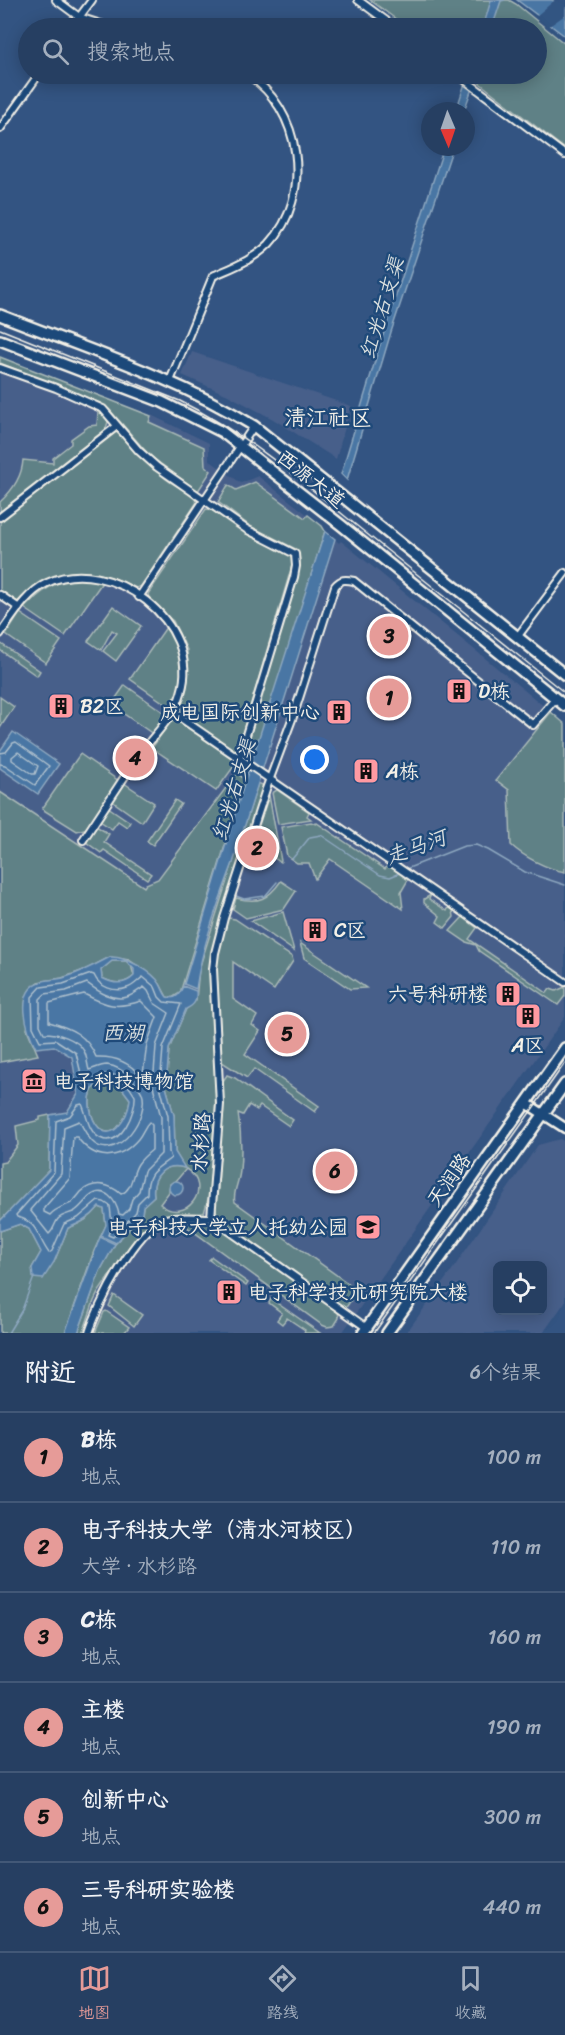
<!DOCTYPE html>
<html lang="zh">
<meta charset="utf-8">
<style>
body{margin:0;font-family:Sriracha,"LXGW WenKai TC",sans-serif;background:#324a6b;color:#f1f3f6}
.controls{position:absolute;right:18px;bottom:18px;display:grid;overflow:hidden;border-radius:9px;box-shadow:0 3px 15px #0003}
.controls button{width:54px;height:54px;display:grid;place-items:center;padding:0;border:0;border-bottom:2px solid #425877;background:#263f62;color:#f1f3f6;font:30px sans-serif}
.compass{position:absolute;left:421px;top:102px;width:54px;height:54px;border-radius:50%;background:#263f62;box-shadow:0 3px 15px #0003;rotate:178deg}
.you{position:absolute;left:315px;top:760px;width:21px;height:21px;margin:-15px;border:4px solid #fff;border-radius:50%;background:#1a73e8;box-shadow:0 0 0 9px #1a73e833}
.badge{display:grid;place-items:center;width:39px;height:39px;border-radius:50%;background:#e69b98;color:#111;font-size:20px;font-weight:700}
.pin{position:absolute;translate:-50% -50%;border:3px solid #fff;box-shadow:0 2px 6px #0006}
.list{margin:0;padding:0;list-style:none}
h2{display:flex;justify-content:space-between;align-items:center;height:78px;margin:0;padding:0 24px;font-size:26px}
h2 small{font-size:20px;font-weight:400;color:#a4afbe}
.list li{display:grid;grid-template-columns:39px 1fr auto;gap:18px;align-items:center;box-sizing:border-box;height:90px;padding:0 24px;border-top:2px solid #425877}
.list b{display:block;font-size:22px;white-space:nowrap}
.list p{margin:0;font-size:20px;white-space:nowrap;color:#a4afbe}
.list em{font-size:20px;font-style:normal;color:#a4afbe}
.icon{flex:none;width:33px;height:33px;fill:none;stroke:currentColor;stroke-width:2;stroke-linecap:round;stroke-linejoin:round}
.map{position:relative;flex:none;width:565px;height:1333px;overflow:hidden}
.search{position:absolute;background:#263f62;box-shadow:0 3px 15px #0003;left:18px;right:18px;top:18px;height:66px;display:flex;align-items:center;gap:15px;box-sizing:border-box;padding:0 21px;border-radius:33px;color:#a4afbe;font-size:22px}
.sheet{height:618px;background:#263f62}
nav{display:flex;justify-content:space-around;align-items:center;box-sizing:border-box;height:84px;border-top:2px solid #425877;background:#263f62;font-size:16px;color:#a4afbe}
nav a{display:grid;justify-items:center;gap:3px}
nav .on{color:#e69b98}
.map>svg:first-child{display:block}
</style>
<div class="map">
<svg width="565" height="1333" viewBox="0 0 565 1333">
<rect width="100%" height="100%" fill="#335482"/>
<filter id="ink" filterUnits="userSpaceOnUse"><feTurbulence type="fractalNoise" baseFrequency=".0167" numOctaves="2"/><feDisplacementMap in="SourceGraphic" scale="12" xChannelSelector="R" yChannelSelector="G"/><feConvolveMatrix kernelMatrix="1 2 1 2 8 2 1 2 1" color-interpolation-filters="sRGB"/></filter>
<g filter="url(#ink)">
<!-- built -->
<g fill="#475f8a" fill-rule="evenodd">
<polygon points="192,352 351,406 336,459 273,419 228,395 182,375"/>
<polygon points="0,357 151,415 209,443 209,460 241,483 258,476 322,526 323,529 339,543 341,541 551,712 497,780 509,790 511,845 560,871 565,872 565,1017 342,1333 0,1333"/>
<path d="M560 1139 565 1142V1302L543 1333H406L450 1273 538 1145ZM498 1266H542V1310H498Z"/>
</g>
<!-- green -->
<g fill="#5f8186" stroke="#aab9b7" stroke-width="1.5" fill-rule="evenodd">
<polygon points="370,0 509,0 516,4 565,44 565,149 468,74 536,74 536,28 408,28"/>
<polygon points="0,357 151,416 149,422 204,447 205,466 211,471 198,491 150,456 109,409 100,403 0,363"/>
<path d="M98 411 106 418 108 422 105 431 0 513V502C13 490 22 477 23 460L53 463V458L71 444V439L89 426 97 425Z"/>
<path d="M116 432C133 447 148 465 166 479 176 487 190 491 197 502L141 586 136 588C85 563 60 566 17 602L0 590V521L112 433Z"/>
<polygon points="255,482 305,518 308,515 322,526 325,531 255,755 251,752 249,755 245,752 300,563 299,554 296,549 250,526 218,502 228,485 236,490"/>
<polygon points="206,509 212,510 249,534 289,553 293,562 238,748 234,750 180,714 188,680 187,650 173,621 150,602 148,594"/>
<path d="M84 578 103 581 65 636 24 608C45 588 55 580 84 578Z"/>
<polygon points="113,606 141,626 116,661 103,651 117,633 112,630 101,650 88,641"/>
<polygon points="20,613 61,641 46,663 6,635"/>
<path d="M167 626C182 652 188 681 170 707L130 679Z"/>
<polygon points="0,643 40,671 37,676 0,650"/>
<polygon points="125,685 166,714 153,734 111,705"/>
<polygon points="0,697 14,707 0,728"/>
<path d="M551 712 565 724V872C547 869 524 857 511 845L509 790 496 780Z"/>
<polygon points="173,720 176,720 237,762 216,791 152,748 169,723"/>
<polygon points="80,754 119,781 88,828 77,831 42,809"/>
<polygon points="237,773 245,780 180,993 172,998 167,997 160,984 148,973 129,960 110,957 87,969 62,978 38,982 27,1029 38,1055 0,1062 0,792 144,887 146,884 158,879"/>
<polygon points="124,783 154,803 142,822 112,801"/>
<path d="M258 783 264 786 215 939 210 962V975L217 1080 210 1192 204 1213C189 1218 172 1211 158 1217 141 1224 110 1276 98 1293L94 1301 83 1333H78L100 1271 115 1244 142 1215 143 1206 154 1196C151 1177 164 1162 184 1168L175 1152 174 1115 166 1087 169 1049 186 1009 196 1000 199 969ZM186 1169C215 1187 185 1226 160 1204L169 1192 170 1184 176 1181Z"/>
<polygon points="277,790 309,812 307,816 311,819 278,824 272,793"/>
<polygon points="269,795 281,861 280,862 253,843"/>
<polygon points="175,800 181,804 153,845 147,841"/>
<polygon points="108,807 130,822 127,827 118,821 112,829 100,821"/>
<polygon points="311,822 316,824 317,823 385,869 388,865 408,880 401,892 403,909 330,859 315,879 309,863 297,863 287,856 281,827"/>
<polygon points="96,826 109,834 104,842 151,874 147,879 104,850 101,853 86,842"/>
<path d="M281 881 296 891 284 909 246 918 233 909 236 898C259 904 268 899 281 881Z"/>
<polygon points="431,895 429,899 447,911 449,907 453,910 454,917 445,928 437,922 440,916 424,903 424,899"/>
<polygon points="283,912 294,951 251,921"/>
<polygon points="463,917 477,928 469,939 547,993 550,989 556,991 565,987 565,996 558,1005 479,951 476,945 466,942 450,931"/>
<polygon points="228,918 235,919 292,957 293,961 274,990 233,962 233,999 257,1016 252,1025 260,1031 245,1054 319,1106 315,1112 254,1069 247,1078 222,1062 216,966 218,950"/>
<polygon points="300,943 366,988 350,989 304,958"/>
<path d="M112 961H126L131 965 134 976C124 986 113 984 102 978L101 970Z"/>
<path d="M227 1075 235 1078 293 1120 289 1126 260 1106 257 1110 249 1105 243 1115 238 1113C241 1132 242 1150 240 1170 240 1180 232 1193 235 1202L353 1287 355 1294 345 1309 218 1217 215 1207 218 1188 223 1081Z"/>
<path d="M105 1079 121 1087 130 1099C129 1110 125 1120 117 1128 95 1148 75 1087 105 1079Z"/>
<polygon points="50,1115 49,1170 0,1221 0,1163 5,1162 18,1145 16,1126 40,1120 40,1117"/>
<path d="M99 1207 104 1209 106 1225 94 1251 65 1333H0V1231L20 1224 29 1229 41 1252 32 1268 54 1262 68 1228C81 1223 90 1218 99 1207Z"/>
<polygon points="179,1221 208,1222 216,1225 331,1306 338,1312 339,1318 334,1326 327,1327 322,1325"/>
<polygon points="212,1257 248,1283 246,1286 209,1260"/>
<polygon points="114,1295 142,1315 134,1326 109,1306"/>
<polygon points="271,1299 320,1333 304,1333 305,1330 287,1318 282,1324 277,1320 282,1313 269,1303"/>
<polygon points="106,1311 129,1327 124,1333 95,1333 104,1312"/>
</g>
<!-- water -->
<g fill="#4876a4" stroke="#8da7bf" stroke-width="1.5" fill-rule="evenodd">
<polygon points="491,0 505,0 501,1 492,28 483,28"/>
<polygon points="517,0 552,0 565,8 565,36"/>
<polygon points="468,74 477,74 464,111 456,111"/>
<polygon points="444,147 453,147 391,332 347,480 341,474 378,351"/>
<path d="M325 531 335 539 233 863C218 903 202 946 196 989L184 984 240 797Z"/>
<polygon points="13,732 59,764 38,794 0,768 0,751"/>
<path d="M110 957C124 956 153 971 160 984 163 989 163 992 167 997 176 1000 180 994 183 986L196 991C197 1000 195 1005 186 1009L169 1049 166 1087 174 1115 175 1152 185 1168C165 1162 151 1176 154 1196L143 1206 142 1214 116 1243 101 1236 106 1225 104 1209 99 1207C90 1218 81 1223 68 1228L54 1262 43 1279 33 1278 32 1268 41 1252 29 1229 20 1224 0 1231V1221L49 1170 50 1115 67 1112 78 1094 72 1057 54 1046 36 1048C27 1031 14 992 40 982 47 979 55 980 63 978 79 973 95 965 110 957ZM112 961H126L134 969V976C124 986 113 984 102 978L101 970ZM105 1079 121 1087 130 1099C129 1110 125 1120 117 1128 95 1148 75 1088 105 1079Z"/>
<circle cx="176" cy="1188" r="7"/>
<polygon points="100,1237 115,1244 100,1271 78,1333 65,1333"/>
</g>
<!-- pier -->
<polygon fill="#335482" points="555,0 565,4 565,15 548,27 535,17"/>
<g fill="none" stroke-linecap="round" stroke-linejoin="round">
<!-- shore -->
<g stroke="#afc0cd" stroke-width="1.5">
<polygon points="18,752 38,766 35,774 32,774 12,760 12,757"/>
<polyline points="0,753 6,752 13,743 16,742 49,766 35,785 5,765 0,764"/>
<path d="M91 974 94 975C99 987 115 993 127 988 134 986 138 980 143 977L155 987 159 997 164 1002 181 1004 163 1048 160 1086 168 1116 169 1152 171 1158C156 1170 147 1171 147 1194L138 1203 136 1212 113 1237 108 1235 112 1225 110 1206 104 1202 98 1201 78 1218 64 1224 52 1251 49 1253C38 1239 38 1221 17 1217L16 1215 54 1172 56 1121 70 1116 78 1105 82 1104C87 1115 88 1132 100 1138 121 1149 136 1111 135 1096 123 1075 105 1064 88 1086H84L76 1053 56 1040 40 1041 33 1027 32 997 41 987 63 984Z"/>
<path d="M87 983C98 991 111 1001 127 997 133 995 139 990 144 987L148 991 154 1003 169 1013 156 1046 153 1086 161 1117V1154L144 1171 139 1191 132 1199 129 1209 123 1215 119 1214C116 1201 105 1184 89 1197 84 1202 81 1207 75 1211 70 1214 63 1214 58 1219 54 1224 54 1230 49 1234L30 1210 61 1174 64 1127 79 1121C84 1128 87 1138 95 1144 119 1161 150 1115 142 1093 140 1088 135 1083 131 1078 125 1072 116 1066 107 1065 100 1065 94 1069 89 1070 87 1064 87 1056 84 1051 77 1038 57 1033 44 1033L40 1025V999L45 994 66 991Z"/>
<path d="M84 994C107 1006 116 1009 141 1001L157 1017 147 1044 143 1074 140 1075C128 1061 114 1056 96 1057 87 1035 71 1028 49 1022V1003Z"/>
<path d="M149 1122 152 1125V1150C147 1154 142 1158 138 1164 131 1175 133 1189 121 1194 110 1184 94 1180 81 1192 78 1196 75 1200 71 1203 63 1207 56 1208 50 1215L44 1212V1208L70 1178 73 1137H77C95 1162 119 1161 138 1139 143 1133 144 1127 149 1122Z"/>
</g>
<!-- stream -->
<g stroke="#8da7bf" stroke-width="1.5">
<polyline points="292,859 310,837 321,835 380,875 390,877 402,872"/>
<polyline points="406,869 464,846 476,845 488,850 525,872 565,885"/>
<polyline points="236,896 244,899 265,896 277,882"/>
<polyline points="8,1333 22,1310 34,1277"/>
</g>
<!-- street-tunnel -->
<polyline stroke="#506c91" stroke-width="6" stroke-dasharray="6 3" stroke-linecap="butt" points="131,767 143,750"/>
<!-- street casing -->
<g stroke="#f4f1e8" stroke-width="10">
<g id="street">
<polyline points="56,0 79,17 113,28"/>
<polyline points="358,0 396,28"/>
<polyline points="71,28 92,0"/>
<polyline points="457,74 565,155"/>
<polyline points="0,129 39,74"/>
<polyline points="0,368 56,388 103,409 139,451 157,467 246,529 295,554 296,566 294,577 239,758"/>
<path d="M170 381 213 276C233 267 253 260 269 244 314 196 302 107 246 74"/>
<polyline points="0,517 117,426"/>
<polyline points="0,595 19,608"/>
<polyline points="139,597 254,426"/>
<path d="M0 634C13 616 26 593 47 583 110 553 203 623 181 693 175 715 156 733 143 750"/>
<polyline points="518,636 565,573"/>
<polyline points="172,712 565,982"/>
<polyline points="83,840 131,767"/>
<path d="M367 1328 211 1218 220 1104 213 969 215 953 224 918 266 789 294 714 335 586C341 579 345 579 354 581L533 725 556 698"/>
<path d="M89 1333C98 1304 136 1229 165 1219 176 1216 199 1218 211 1218"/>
</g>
</g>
<!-- secondary casing -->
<g stroke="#f4f1e8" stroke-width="13">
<polyline id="secondary" points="526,1103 565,1128"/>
</g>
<!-- primary casing -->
<g stroke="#f4f1e8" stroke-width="14">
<g id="primary">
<path d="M0 315C86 349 175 377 254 426L565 675"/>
<polyline points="0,340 162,402 222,432 341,525 565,706"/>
<polyline points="363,1333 565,1048"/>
<polyline points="387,1333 565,1084"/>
</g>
</g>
<!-- street -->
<use href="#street" stroke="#1f4a7a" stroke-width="6"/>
<!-- secondary -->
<use href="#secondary" stroke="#1f4a7a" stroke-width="8"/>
<!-- primary -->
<use href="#primary" stroke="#1f4a7a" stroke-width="9"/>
<!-- tram -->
<g stroke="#f4f1e8" stroke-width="1.5">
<path d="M0 329 180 401C247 434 304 483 362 530 430 584 497 639 565 693"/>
<polyline points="374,1333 565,1063"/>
</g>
</g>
</g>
<!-- icons -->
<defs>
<g id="building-square" transform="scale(1.35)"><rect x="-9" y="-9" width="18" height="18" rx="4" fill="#ff9aa2" stroke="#1f4a7a"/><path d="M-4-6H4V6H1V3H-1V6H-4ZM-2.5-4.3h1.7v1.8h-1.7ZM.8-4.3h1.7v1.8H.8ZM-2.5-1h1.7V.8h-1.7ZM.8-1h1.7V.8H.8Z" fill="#111"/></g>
<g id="museum-square" transform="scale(1.35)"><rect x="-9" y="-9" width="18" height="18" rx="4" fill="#ff9aa2" stroke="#1f4a7a"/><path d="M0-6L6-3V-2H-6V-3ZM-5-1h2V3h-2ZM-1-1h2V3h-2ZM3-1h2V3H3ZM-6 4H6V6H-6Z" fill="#111"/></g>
<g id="school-square" transform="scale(1.35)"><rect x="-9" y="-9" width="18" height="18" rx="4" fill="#ff9aa2" stroke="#1f4a7a"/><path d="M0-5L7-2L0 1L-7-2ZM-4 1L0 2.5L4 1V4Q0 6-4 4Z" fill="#111"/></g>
</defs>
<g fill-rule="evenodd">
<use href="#building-square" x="459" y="691"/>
<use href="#building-square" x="61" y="706"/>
<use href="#building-square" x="339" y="712"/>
<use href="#building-square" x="366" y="771"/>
<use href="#building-square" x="315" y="930"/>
<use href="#building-square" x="508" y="994"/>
<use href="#building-square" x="528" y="1016"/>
<use href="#museum-square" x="34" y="1081"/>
<use href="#school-square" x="368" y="1227"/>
<use href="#building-square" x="229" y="1292"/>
</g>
<g text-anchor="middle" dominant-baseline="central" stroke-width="5" stroke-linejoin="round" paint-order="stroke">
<!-- street labels -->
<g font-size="20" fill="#f4f1e8" stroke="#1f4a7a">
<text transform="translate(311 479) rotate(38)">西源大道</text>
<text transform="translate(201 1142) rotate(-86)">水杉路</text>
<text transform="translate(449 1180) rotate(-55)">天润路</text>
</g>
<!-- poi labels -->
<g font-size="20" fill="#f4f1e8" stroke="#1f4a7a" text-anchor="start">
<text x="478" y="691">D栋</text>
<text x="80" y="706">B2区</text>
<text x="320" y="712" text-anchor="end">成电国际创新中心</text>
<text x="386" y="771">A栋</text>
<text x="334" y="930">C区</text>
<text x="488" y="994" text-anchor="end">六号科研楼</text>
<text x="528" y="1045" text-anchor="middle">A区</text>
<text x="54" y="1081">电子科技博物馆</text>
<text x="348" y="1227" text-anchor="end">电子科技大学立人托幼公园</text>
<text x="248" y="1292">电子科学技术研究院大楼</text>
</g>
<!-- water labels -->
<g font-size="21" font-style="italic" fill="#dadfde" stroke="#1f4a7a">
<text transform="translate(382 308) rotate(-73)">红光右支渠</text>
<text transform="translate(234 790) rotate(-73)">红光右支渠</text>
<text transform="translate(416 847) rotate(-20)">走马河</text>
<text x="123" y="1033">西湖</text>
</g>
<!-- quarter labels -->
<g font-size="22" fill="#f4f1e8" stroke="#1f4a7a">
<text x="328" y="417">清江社区</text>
</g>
</g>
</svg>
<div class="controls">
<button><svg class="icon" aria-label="locate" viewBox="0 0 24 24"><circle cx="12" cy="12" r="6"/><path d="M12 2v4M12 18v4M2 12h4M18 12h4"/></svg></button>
</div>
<svg class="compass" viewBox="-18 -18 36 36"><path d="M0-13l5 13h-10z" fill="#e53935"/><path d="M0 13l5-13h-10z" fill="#a4afbe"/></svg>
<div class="you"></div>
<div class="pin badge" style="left:389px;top:698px">1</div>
<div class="pin badge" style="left:257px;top:848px">2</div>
<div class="pin badge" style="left:389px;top:636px">3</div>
<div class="pin badge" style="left:135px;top:758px">4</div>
<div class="pin badge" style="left:287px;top:1034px">5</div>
<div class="pin badge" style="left:335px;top:1171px">6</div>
<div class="search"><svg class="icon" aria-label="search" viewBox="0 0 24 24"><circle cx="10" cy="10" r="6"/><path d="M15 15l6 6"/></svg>搜索地点</div>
</div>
<section class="sheet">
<h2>附近<small>6个结果</small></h2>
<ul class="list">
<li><span class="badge">1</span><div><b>B栋</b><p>地点</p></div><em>100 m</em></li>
<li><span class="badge">2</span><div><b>电子科技大学（清水河校区）</b><p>大学 · 水杉路</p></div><em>110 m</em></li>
<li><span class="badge">3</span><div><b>C栋</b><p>地点</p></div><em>160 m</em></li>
<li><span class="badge">4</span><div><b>主楼</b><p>地点</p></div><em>190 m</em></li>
<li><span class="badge">5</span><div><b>创新中心</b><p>地点</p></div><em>300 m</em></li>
<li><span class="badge">6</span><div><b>三号科研实验楼</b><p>地点</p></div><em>440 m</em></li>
</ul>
</section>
<nav>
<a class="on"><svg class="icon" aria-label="map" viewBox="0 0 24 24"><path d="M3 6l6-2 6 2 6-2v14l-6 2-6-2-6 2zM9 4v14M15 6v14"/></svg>地图</a>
<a><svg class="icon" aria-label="directions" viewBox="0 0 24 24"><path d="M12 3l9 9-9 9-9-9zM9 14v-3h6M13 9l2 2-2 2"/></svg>路线</a>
<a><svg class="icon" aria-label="saved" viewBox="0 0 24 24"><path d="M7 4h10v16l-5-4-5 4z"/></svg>收藏</a>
</nav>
